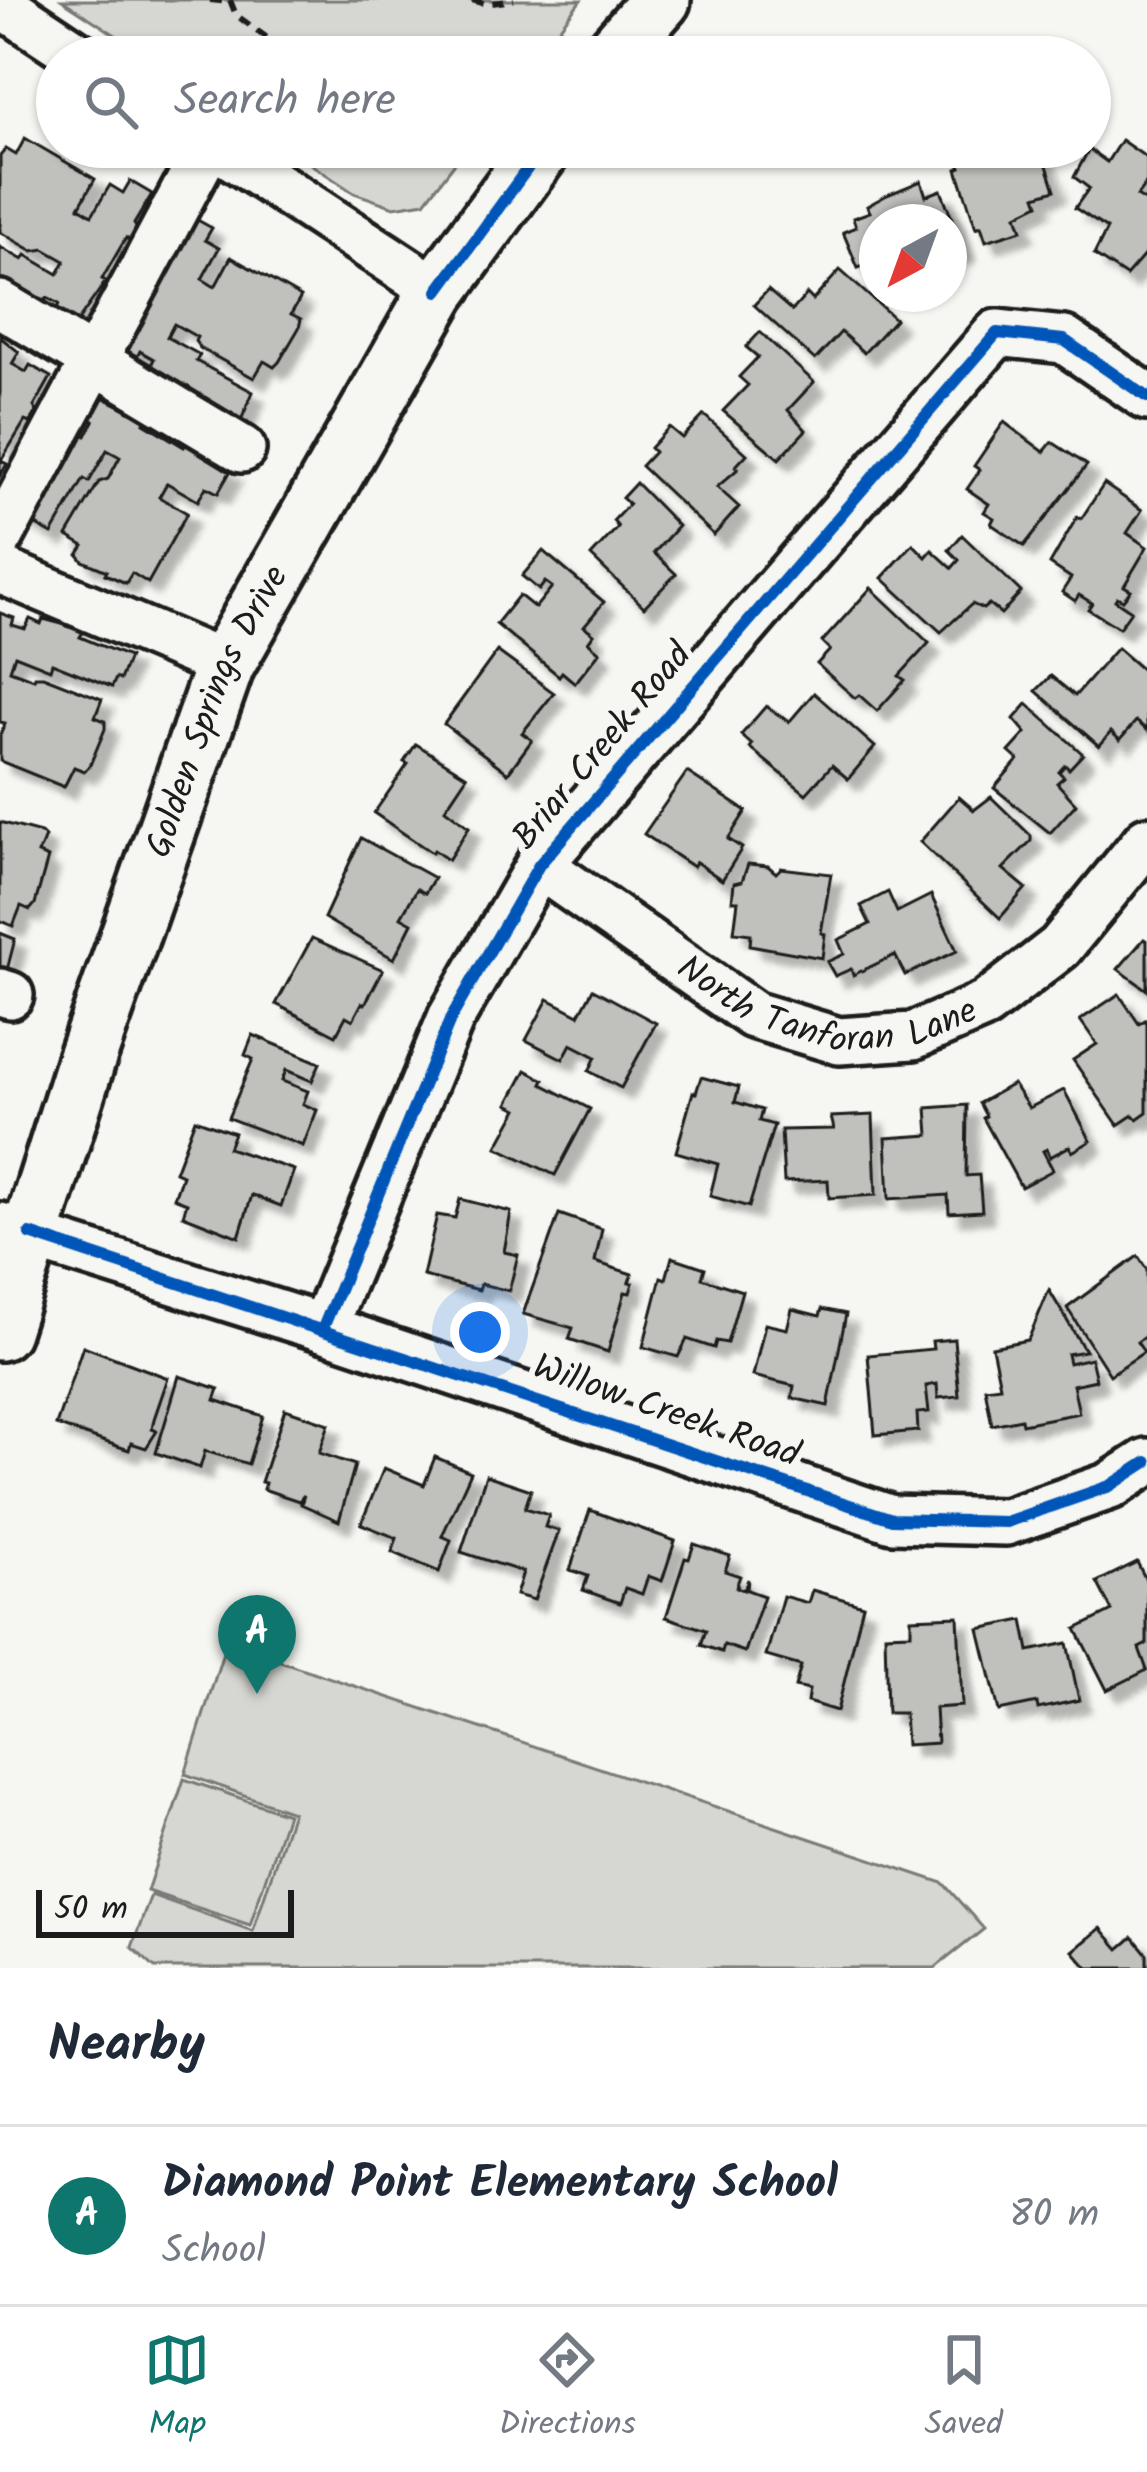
<!DOCTYPE html>
<style>
body{margin:0;font-family:Kalam,sans-serif;background:#f6f6f7;color:#1f2937}
.compass{position:absolute;left:859px;top:204px;width:108px;height:108px;border-radius:50%;background:#fff;box-shadow:0 3px 9px #0004;rotate:221deg}
.scale{position:absolute;left:36px;bottom:30px;width:258px;box-sizing:border-box;padding-left:12px;border:6px solid #1c1c1c;border-top:0;font-size:33px;line-height:42px;white-space:nowrap;color:#1c1c1c;-webkit-text-stroke:9px #f6f6f2;paint-order:stroke}
.you{position:absolute;left:480px;top:1332px;width:42px;height:42px;margin:-30px;border:9px solid #fff;border-radius:50%;background:#1a73e8;box-shadow:0 0 0 18px #1a73e833}
.badge{display:grid;place-items:center;width:78px;height:78px;border-radius:50%;background:#0f766e;color:#fff;font-size:39px;font-weight:700}
.pin{position:absolute;translate:-50% -99px;filter:drop-shadow(0 3px 6px #0008)}
.pin::after{content:'';position:absolute;top:63px;width:42px;height:36px;background:inherit;clip-path:polygon(0 0,100% 0,50% 100%)}
.list{margin:0;padding:0;list-style:none}
h2{display:flex;justify-content:space-between;align-items:center;height:156px;margin:0;padding:0 48px;font-size:51px}
h2 small{font-size:39px;font-weight:400;color:#747a83}
.list li{display:grid;grid-template-columns:78px 1fr auto;gap:36px;align-items:center;box-sizing:border-box;height:180px;padding:0 48px;border-top:3px solid #e0e1e3}
.list b{display:block;font-size:45px;white-space:nowrap}
.list p{margin:0;font-size:39px;white-space:nowrap;color:#747a83}
.list em{font-size:39px;font-style:normal;color:#747a83}
.icon{flex:none;width:66px;height:66px;fill:none;stroke:currentColor;stroke-width:2;stroke-linecap:round;stroke-linejoin:round}
.map{position:relative;flex:none;width:1147px;height:1968px;overflow:hidden}
.search{position:absolute;background:#fff;box-shadow:0 3px 9px #0004;left:36px;right:36px;top:36px;height:132px;display:flex;align-items:center;gap:30px;box-sizing:border-box;padding:0 42px;border-radius:66px;color:#747a83;font-size:45px}
.sheet{height:336px;background:#fff}
nav{display:flex;justify-content:space-around;align-items:center;box-sizing:border-box;height:168px;border-top:3px solid #e0e1e3;background:#fff;font-size:33px;color:#747a83}
nav a{display:grid;justify-items:center;gap:6px}
nav .on{color:#0f766e}
.map>svg:first-child{display:block}
</style>
<div class="map">
<svg width="1147" height="1968" viewBox="0 0 1147 1968">
<defs>
<filter id="shadow"><feDropShadow dx="11" dy="11" stdDeviation="3" flood-color="#0004"/></filter>
</defs>
<rect width="100%" height="100%" fill="#f6f6f2"/>
<filter id="ink" filterUnits="userSpaceOnUse"><feTurbulence type="fractalNoise" baseFrequency=".00833" numOctaves="2"/><feDisplacementMap in="SourceGraphic" scale="24" xChannelSelector="R" yChannelSelector="G"/><feConvolveMatrix kernelMatrix="1 2 1 2 8 2 1 2 1" color-interpolation-filters="sRGB"/></filter>
<g filter="url(#ink)">
<!-- green -->
<g fill="#d6d6d2" stroke="#797977" stroke-width="3">
<polygon points="62,0 581,0 537,57 149,57"/>
<polygon points="285,147 467,147 425,202 394,207 354,193"/>
<polygon points="226,1643 943,1883 984,1929 935,1968 155,1968 132,1947 151,1895 253,1931 292,1812 185,1774"/>
<polygon points="184,1779 287,1814 250,1925 147,1891"/>
</g>
<!-- building -->
<g fill="#c0c0bd" stroke="#1c1c1c" stroke-width="3" filter="url(#shadow)">
<polygon points="25,138 95,179 79,207 92,215 110,185 123,193 130,181 152,194 134,224 137,229 130,241 126,238 102,279 106,281 75,325 55,312 59,304 47,298 40,309 0,293 0,247 23,260 26,255 58,274 65,261 44,249 33,251 0,232 0,156 6,149 16,155"/>
<polygon points="1121,140 1147,158 1147,182 1137,196 1147,202 1147,252 1126,276 1094,255 1107,229 1075,208 1089,188 1074,177 1089,149 1107,162"/>
<polygon points="1001,147 1041,147 1055,190 1036,196 1039,204 1017,215 1022,230 986,241 981,226 976,228 957,169 961,167 958,161"/>
<polygon points="921,181 926,196 941,190 964,250 949,256 949,222 877,222 877,261 858,268 843,232 856,227 853,218 870,212 867,206 887,195"/>
<polygon points="192,217 212,228 205,240 219,248 202,279 215,287 231,257 301,297 291,314 301,319 299,328 279,362 274,367 264,361 254,378 200,348 195,341 197,337 174,324 167,337 200,355 196,361 253,392 239,425 148,371 154,359 140,351 137,357 118,346"/>
<polygon points="840,270 895,319 864,353 841,332 815,360 754,305 768,290 792,311 807,294 813,300"/>
<polygon points="760,332 814,382 788,410 806,430 779,459 723,411 748,385 739,377 758,357 746,347"/>
<polygon points="0,337 19,352 12,364 26,372 30,365 51,377 34,407 37,411 30,423 25,421 1,461 7,464 0,476"/>
<polygon points="100,396 146,419 144,423 184,447 187,443 230,472 218,493 206,487 198,501 167,483 159,497 187,513 148,583 132,573 126,583 105,574 107,571 83,561 78,555 84,546 67,536 99,482 108,479 120,457 107,450 89,482 84,479 52,534 22,517 74,429 86,436 94,421 87,417"/>
<polygon points="704,415 747,454 735,467 738,469 717,487 739,507 714,535 641,466 654,452 650,448 669,427 682,438"/>
<polygon points="1004,422 1044,452 1052,442 1087,465 1024,546 991,524 994,518 984,512 989,504 967,489 980,470 974,466"/>
<polygon points="636,483 678,526 654,553 676,574 644,607 591,556 618,527 613,521 629,504 622,498"/>
<polygon points="1104,484 1142,510 1127,533 1147,547 1124,586 1131,590 1123,600 1117,597 1115,600 1131,611 1119,628 1088,609 1092,603 1079,595 1075,601 1062,592 1071,578 1050,564 1077,517 1081,519"/>
<polygon points="962,535 1021,592 1001,614 989,604 983,609 972,604 941,632 882,578 913,544 926,557 932,550 952,568 959,560 949,550"/>
<polygon points="543,551 604,602 584,626 594,634 588,642 600,652 575,683 562,672 559,676 496,624 519,595 535,608 552,587 545,582 539,590 522,576"/>
<polygon points="871,588 929,643 899,676 905,680 877,711 859,695 855,698 817,664 830,650 822,642"/>
<polygon points="0,613 14,618 12,625 25,629 30,619 41,624 43,619 62,624 83,632 80,637 129,657 120,680 116,678 112,687 52,663 50,669 15,655 10,670 34,679 35,676 43,676 102,699 95,717 105,721 105,729 90,765 84,771 74,767 64,787 0,761 0,735 5,723 0,722"/>
<polygon points="1117,648 1147,674 1147,730 1136,721 1120,740 1111,732 1099,746 1036,691 1051,676 1075,696"/>
<polygon points="497,651 554,693 522,733 532,740 508,773 444,724"/>
<polygon points="814,693 875,747 848,779 832,765 806,794 750,748 752,745 741,735 766,706 789,722"/>
<polygon points="1027,704 1083,754 1069,769 1065,765 1059,772 1064,777 1057,783 1076,804 1050,833 994,788 1018,760 1009,752 1026,733 1014,719"/>
<polygon points="416,744 467,776 445,809 469,827 448,860 434,850 432,853 374,813 408,764 404,762"/>
<polygon points="687,772 746,811 728,839 742,848 722,880 696,862 693,867 644,834"/>
<polygon points="959,797 974,810 991,797 1031,836 1031,841 1003,869 1026,888 1000,918 920,842"/>
<polygon points="0,822 41,833 45,837 38,854 48,858 35,904 30,910 21,906 13,926 0,921"/>
<polygon points="361,838 434,878 425,893 417,889 401,917 412,923 394,959 324,918"/>
<polygon points="748,864 768,866 776,873 781,868 831,874 821,933 825,934 822,958 750,945 751,934 734,932 738,901 732,901 734,883 742,881"/>
<polygon points="888,892 897,912 931,895 957,951 905,975 895,955 853,975 851,969 835,976 827,962 844,954 838,940 870,924 861,906"/>
<polygon points="0,933 15,939 6,974 0,972"/>
<polygon points="312,938 383,970 365,1004 362,1003 353,1020 346,1016 336,1035 276,1004"/>
<polygon points="1144,939 1147,941 1147,990 1118,969"/>
<polygon points="593,989 656,1023 621,1088 589,1071 596,1057 571,1044 563,1059 526,1040 548,999 579,1015"/>
<polygon points="1119,994 1139,1024 1145,1020 1147,1023 1147,1112 1137,1119 1133,1115 1118,1125 1073,1060 1097,1044 1080,1020"/>
<polygon points="253,1035 320,1063 312,1081 286,1070 282,1081 308,1091 303,1104 317,1110 303,1146 228,1118 253,1059 245,1055"/>
<polygon points="526,1070 544,1080 542,1084 590,1109 555,1175 497,1147 518,1109 508,1104"/>
<polygon points="701,1077 739,1087 735,1102 762,1110 759,1121 774,1125 749,1207 710,1196 718,1164 676,1152 693,1092 696,1093"/>
<polygon points="1013,1084 1029,1108 1064,1090 1091,1141 1072,1152 1070,1146 1050,1157 1047,1149 1043,1151 1053,1170 1021,1187 983,1118 986,1116 979,1103"/>
<polygon points="967,1105 966,1176 979,1175 982,1211 949,1213 948,1195 889,1199 886,1138 929,1135 927,1108"/>
<polygon points="873,1115 876,1195 829,1198 828,1180 784,1182 781,1130 834,1129 831,1117"/>
<polygon points="195,1119 234,1133 228,1148 294,1170 281,1206 252,1195 239,1237 183,1215 187,1203 174,1198 182,1175 175,1172"/>
<polygon points="460,1199 511,1212 504,1252 518,1255 509,1291 481,1284 479,1290 423,1276 437,1215 455,1218"/>
<polygon points="559,1214 602,1229 595,1262 632,1274 629,1282 633,1283 630,1293 625,1292 608,1352 569,1339 573,1328 523,1314"/>
<polygon points="1138,1256 1147,1270 1147,1335 1137,1342 1144,1352 1110,1375 1067,1308"/>
<polygon points="672,1257 705,1268 702,1278 742,1291 727,1343 716,1341 714,1348 687,1339 678,1357 643,1347 661,1277 666,1279"/>
<polygon points="1049,1290 1085,1351 1067,1354 1069,1363 1091,1358 1096,1380 1073,1385 1079,1413 1022,1424 1021,1419 992,1425 985,1388 1000,1386 992,1347 1028,1340"/>
<polygon points="792,1309 820,1316 822,1309 846,1314 828,1406 792,1398 794,1386 753,1376 765,1324 787,1329"/>
<polygon points="954,1339 959,1396 938,1398 937,1384 926,1386 929,1412 917,1413 918,1431 875,1435 868,1355 933,1349 932,1341"/>
<polygon points="83,1346 168,1378 154,1419 152,1429 157,1431 146,1448 131,1443 129,1450 56,1425"/>
<polygon points="179,1376 219,1389 215,1400 263,1416 248,1464 205,1451 200,1468 156,1453"/>
<polygon points="285,1409 329,1424 319,1453 355,1465 339,1521 301,1504 304,1495 299,1501 263,1489 265,1483 261,1482"/>
<polygon points="435,1457 471,1472 442,1536 451,1540 439,1572 392,1552 397,1538 361,1524 384,1468 424,1485"/>
<polygon points="486,1475 531,1490 525,1508 549,1515 545,1527 559,1531 534,1600 516,1595 523,1572 461,1552"/>
<polygon points="590,1510 675,1541 662,1581 648,1576 642,1594 625,1588 620,1603 583,1590 588,1576 570,1570"/>
<polygon points="694,1544 730,1556 725,1571 740,1576 736,1587 744,1590 748,1579 747,1590 764,1596 745,1652 724,1645 722,1652 701,1645 706,1630 666,1617 685,1558 689,1559"/>
<polygon points="1137,1562 1147,1582 1147,1644 1139,1648 1147,1670 1107,1690 1076,1629 1112,1611 1097,1582"/>
<polygon points="812,1590 863,1605 837,1711 807,1702 809,1690 795,1687 801,1666 766,1656 783,1596 808,1603"/>
<polygon points="958,1616 962,1706 935,1708 937,1743 906,1745 904,1713 887,1713 885,1634 911,1633 911,1618"/>
<polygon points="1023,1620 1029,1651 1067,1643 1079,1700 1038,1709 1037,1703 999,1711 979,1629"/>
<polygon points="1101,1928 1119,1949 1133,1937 1147,1954 1147,1968 1088,1968 1073,1951"/>
</g>
<g fill="none" stroke-linecap="round" stroke-linejoin="round">
<!-- minor casing -->
<g stroke="#1c1c1c" stroke-width="54">
<g id="minor">
<polyline points="0,3 81,57"/>
<polyline points="218,147 438,291"/>
<polyline points="0,304 242,449"/>
<polyline points="0,537 208,147"/>
<polyline points="0,570 225,665"/>
<path id="s1" d="M539 865 753 1015 839 1041 913 1036 985 1005 1060 947 1147 840"/>
<polyline points="0,992 10,995"/>
<polyline points="0,1226 323,1328 892,1519 1006,1522 1110,1486 1147,1462"/>
<polyline points="323,1328 451,1018 539,865 997,333 1064,340 1147,397"/>
</g>
</g>
<!-- major casing -->
<g stroke="#1c1c1c" stroke-width="66">
<g id="major">
<polyline points="611,57 661,0"/>
<path id="s2" d="M0 1331 86 1060 225 665 438 291 543 147"/>
</g>
</g>
<!-- path -->
<g stroke="#1c1c1c" stroke-width="6" stroke-dasharray="12 9" stroke-linecap="butt">
<polyline points="210,0 229,2"/>
<polyline points="230,0 236,15 274,43 277,57"/>
<polyline points="472,0 486,4 514,0"/>
</g>
<!-- minor -->
<use href="#minor" stroke="#f6f6f2" stroke-width="45"/>
<!-- major -->
<use href="#major" stroke="#f6f6f2" stroke-width="57"/>
<!-- cycleway casing -->
<g stroke="#f6f6f2" stroke-width="20">
<g id="cycleway">
<polyline points="438,291 543,147"/>
<polyline points="30,1234 892,1519 1006,1522 1110,1486 1147,1462"/>
<polyline points="323,1328 451,1018 539,865 997,333 1064,340 1147,397"/>
</g>
</g>
<!-- cycleway -->
<use href="#cycleway" stroke="#0057b8" stroke-width="12"/>
</g>
</g>
<g text-anchor="middle" dominant-baseline="central" stroke-width="12" stroke-linejoin="round" paint-order="stroke">
<!-- street labels -->
<g font-size="36" fill="#1c1c1c" stroke="#f6f6f2">
<text stroke="none"><textPath href="#s2" startOffset="657">Golden Springs Drive</textPath></text>
<text transform="translate(603 747) rotate(-50)">Briar Creek Road</text>
<text stroke="none"><textPath href="#s1" startOffset="333">North Tanforan Lane</textPath></text>
<text transform="translate(666 1412) rotate(19)">Willow Creek Road</text>
</g>
</g>
</svg>
<svg class="compass" viewBox="-18 -18 36 36"><path d="M0-13l5 13h-10z" fill="#e53935"/><path d="M0 13l5-13h-10z" fill="#747a83"/></svg>
<div class="scale">50 m</div>
<div class="you"></div>
<div class="pin badge" style="left:257px;top:1694px">A</div>
<div class="search"><svg class="icon" aria-label="search" viewBox="0 0 24 24"><circle cx="10" cy="10" r="6"/><path d="M15 15l6 6"/></svg>Search here</div>
</div>
<section class="sheet">
<h2>Nearby<small></small></h2>
<ul class="list">
<li><span class="badge">A</span><div><b>Diamond Point Elementary School</b><p>School</p></div><em>80 m</em></li>
</ul>
</section>
<nav>
<a class="on"><svg class="icon" aria-label="map" viewBox="0 0 24 24"><path d="M3 6l6-2 6 2 6-2v14l-6 2-6-2-6 2zM9 4v14M15 6v14"/></svg>Map</a>
<a><svg class="icon" aria-label="directions" viewBox="0 0 24 24"><path d="M12 3l9 9-9 9-9-9zM9 14v-3h6M13 9l2 2-2 2"/></svg>Directions</a>
<a><svg class="icon" aria-label="saved" viewBox="0 0 24 24"><path d="M7 4h10v16l-5-4-5 4z"/></svg>Saved</a>
</nav>
